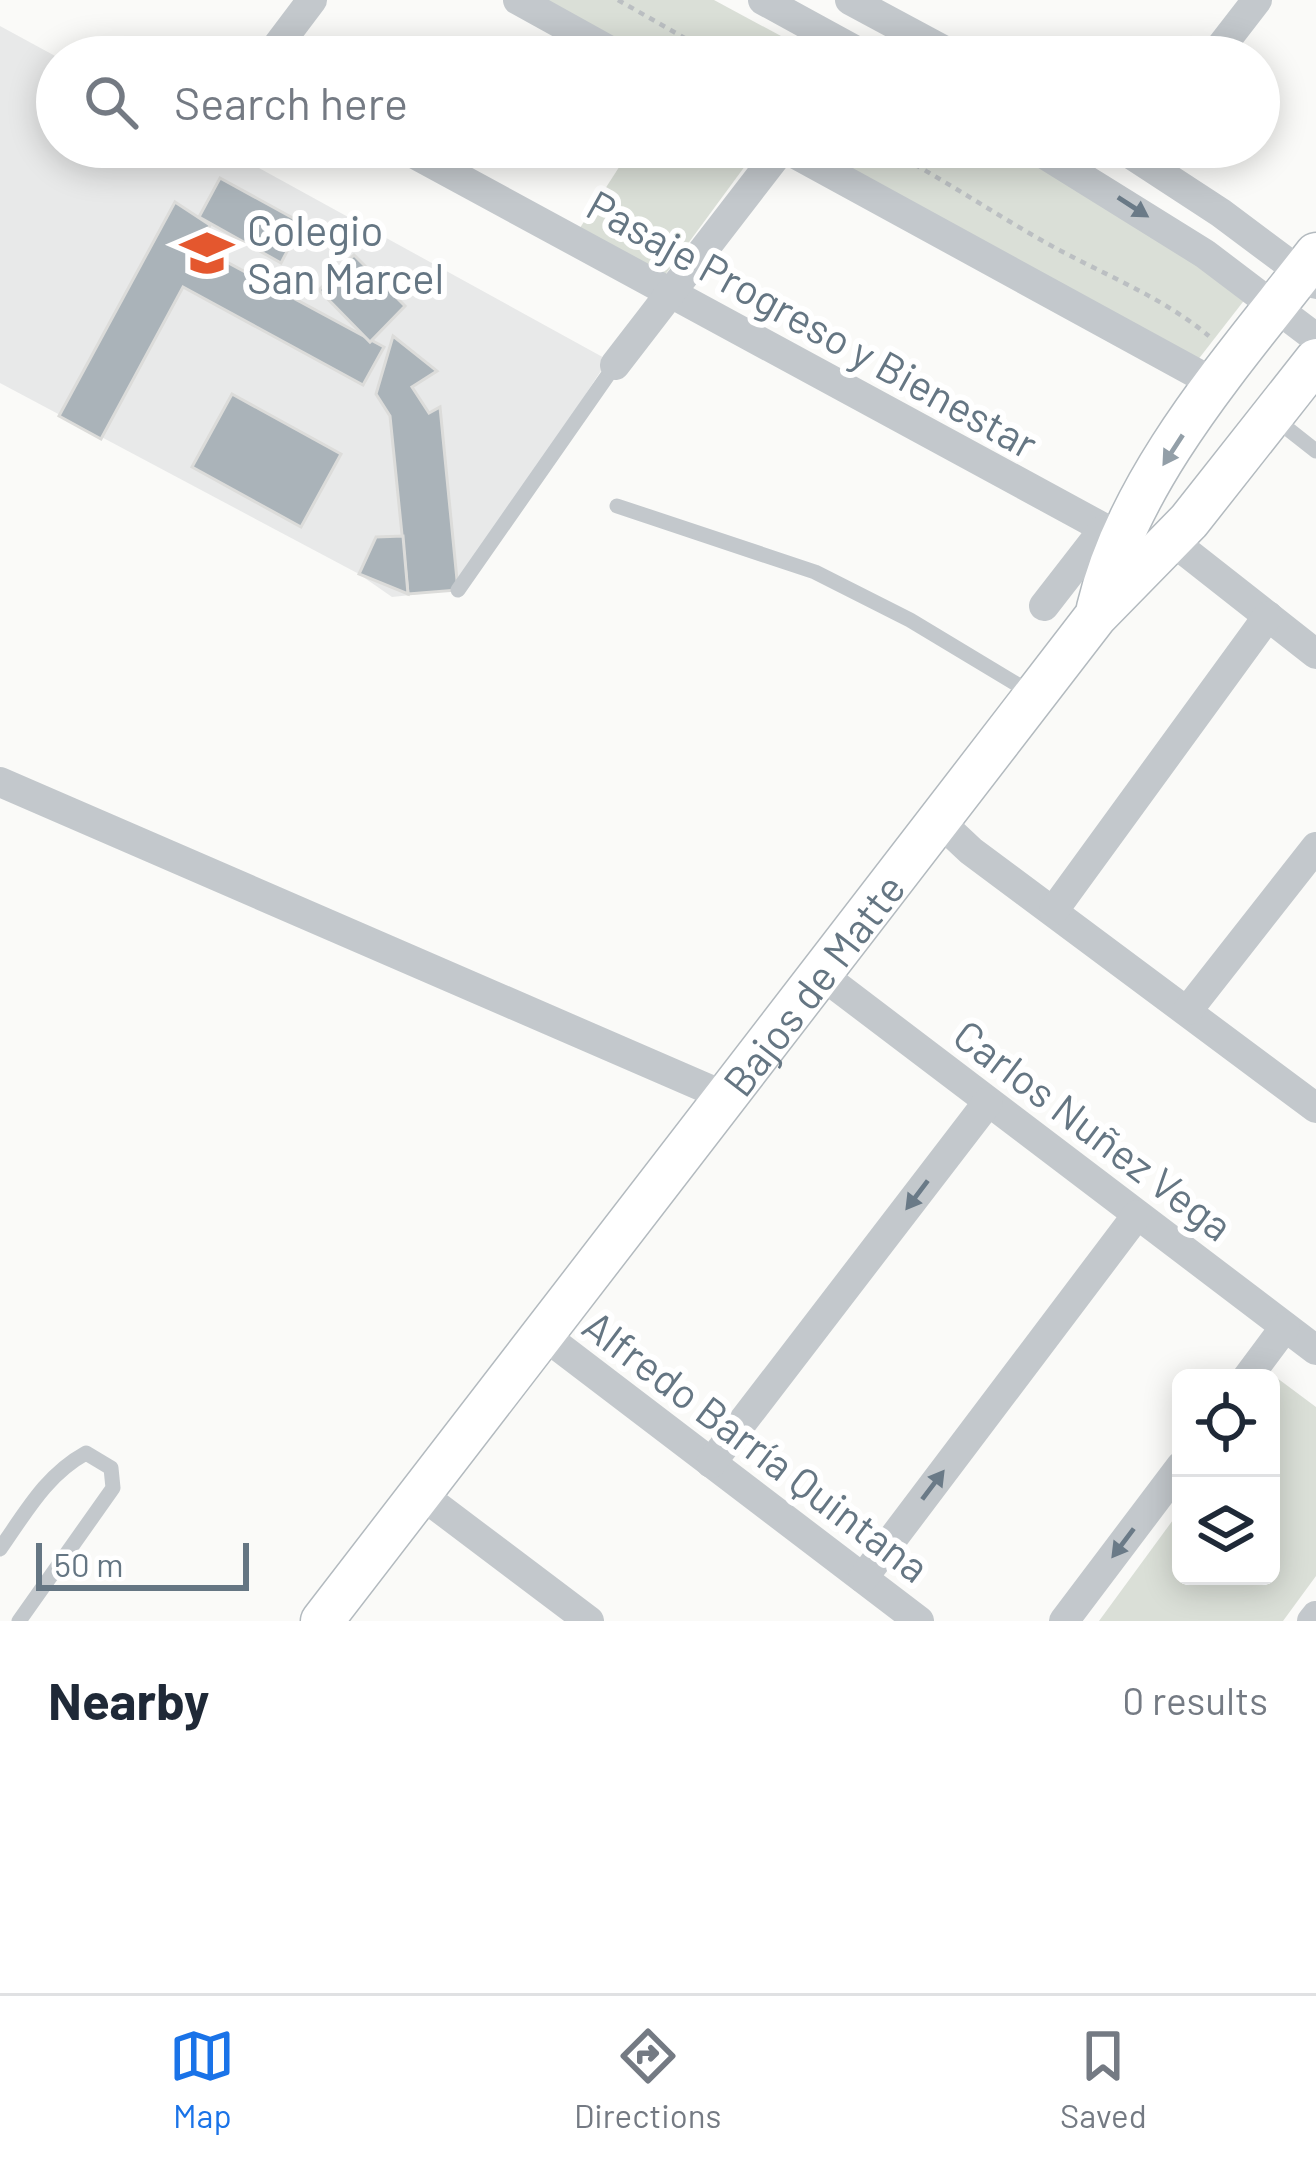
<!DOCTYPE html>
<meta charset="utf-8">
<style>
body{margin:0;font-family:Barlow,sans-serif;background:#f2f2f3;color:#1f2937}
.controls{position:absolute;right:36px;bottom:36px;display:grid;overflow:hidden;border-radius:18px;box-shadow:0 6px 30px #0003}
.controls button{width:108px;height:108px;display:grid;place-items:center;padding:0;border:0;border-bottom:3px solid #e0e1e3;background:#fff;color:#1f2937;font:60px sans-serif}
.scale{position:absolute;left:36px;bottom:30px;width:213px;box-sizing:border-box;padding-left:12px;border:6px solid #657683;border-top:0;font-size:33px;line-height:42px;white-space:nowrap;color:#657683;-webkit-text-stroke:9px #fff;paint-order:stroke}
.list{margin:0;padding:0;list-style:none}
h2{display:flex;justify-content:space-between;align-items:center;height:156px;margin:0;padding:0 48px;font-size:51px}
h2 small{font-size:39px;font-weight:400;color:#747a83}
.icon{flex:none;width:66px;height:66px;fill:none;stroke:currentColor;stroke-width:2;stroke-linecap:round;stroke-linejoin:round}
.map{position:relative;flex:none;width:1316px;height:1621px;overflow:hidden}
.search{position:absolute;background:#fff;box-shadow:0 6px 30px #0003;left:36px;right:36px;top:36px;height:132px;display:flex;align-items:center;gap:30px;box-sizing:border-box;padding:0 42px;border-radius:66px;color:#747a83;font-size:45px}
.sheet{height:372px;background:#fff}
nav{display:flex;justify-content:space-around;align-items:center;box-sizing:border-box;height:168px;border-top:3px solid #e0e1e3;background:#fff;font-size:33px;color:#747a83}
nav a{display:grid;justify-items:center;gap:6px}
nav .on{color:#1a73e8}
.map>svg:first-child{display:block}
</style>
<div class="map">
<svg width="1316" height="1621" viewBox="0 0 1316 1621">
<rect width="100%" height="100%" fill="#fafaf8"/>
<!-- built -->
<polygon fill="#e8e9e9" points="0,26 57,57 57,147 221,147 608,360 458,590 392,597 359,574 0,383"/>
<!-- green -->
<g fill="#dadfd7">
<polygon points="544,0 714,0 820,57 652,57"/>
<polygon points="632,147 759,147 662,279 578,231"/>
<polygon points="799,147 1016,147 1053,167 1246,298 1190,370"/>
<polygon points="1277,1378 1316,1407 1316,1576 1283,1621 1099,1621 1181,1509 1181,1576 1271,1576 1271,1386"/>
</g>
<!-- building -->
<g fill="#aab3b9" stroke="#dcdcda" stroke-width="3">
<polygon points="220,178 302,223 281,263 199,217"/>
<polygon points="175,202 210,225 199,247 384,347 363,385 183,287 101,439 59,416"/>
<polygon points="354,255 405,306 370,342 319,290"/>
<polygon points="393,336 437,371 412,387 429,413 440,407 458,590 408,594 390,416 376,394"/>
<polygon points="232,394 341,454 301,527 192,467"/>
<polygon points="403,536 408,594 359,574 376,537"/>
</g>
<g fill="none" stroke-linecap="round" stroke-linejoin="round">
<!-- secondary casing -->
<g stroke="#b3babf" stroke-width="45">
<g id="secondary">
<path d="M1098 608C1129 476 1235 359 1316 254"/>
<path id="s1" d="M322 1621 1096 616 1189 521 1316 360"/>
</g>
</g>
<!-- path -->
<g stroke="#bbbfc2" stroke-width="4.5" stroke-dasharray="6 6" stroke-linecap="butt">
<polyline points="618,0 718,57"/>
<path d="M883 147C940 177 993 213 1050 245 1104 275 1161 296 1209 336"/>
</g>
<!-- lane -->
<g stroke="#c3c8cc" stroke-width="15">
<polyline points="1274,418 1316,451"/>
<polyline points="617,506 815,572 910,620 1033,694"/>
<polyline points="458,590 615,365"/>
<path d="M0 1549C26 1512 46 1475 86 1453L111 1468 113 1488 19 1621"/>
</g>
<!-- street -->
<g stroke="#c3c8cc" stroke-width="30">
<polyline points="518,0 621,57"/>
<polyline points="763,0 867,57"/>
<polyline points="850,0 956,57"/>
<polyline points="269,57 312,0"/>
<polyline points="1213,57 1257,0"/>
<polyline points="402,147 1122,538"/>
<polyline points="1033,147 1205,254 1316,338"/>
<polyline points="1120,147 1221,213 1316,284"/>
<polyline points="615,365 783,147 1216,384"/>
<polyline points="1171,540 1316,654"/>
<polyline points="1044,606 1103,530"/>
<polyline points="0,782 729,1098"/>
<polyline points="939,821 971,851 1316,1108"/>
<polyline points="1054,910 1268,616"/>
<polyline points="822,975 1316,1350"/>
<polyline points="1188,1010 1316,847"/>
<polyline points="545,1336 919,1621"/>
<polyline points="1247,1378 1285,1327"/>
<polyline points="711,1463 988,1102"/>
<polyline points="422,1495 589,1621"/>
<polyline points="863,1578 1137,1215"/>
<polyline points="1064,1621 1181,1466"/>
<polyline points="1312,1621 1316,1616"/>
</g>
<!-- secondary -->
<use href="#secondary" stroke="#fff" stroke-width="42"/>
</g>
<!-- one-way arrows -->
<defs><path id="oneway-solid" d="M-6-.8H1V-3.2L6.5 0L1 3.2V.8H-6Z" transform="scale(3)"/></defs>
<g fill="#6a7a87">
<use href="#oneway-solid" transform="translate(1133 207) rotate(33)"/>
<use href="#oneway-solid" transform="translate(917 1195) rotate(127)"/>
<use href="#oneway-solid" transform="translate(933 1485) rotate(-53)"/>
<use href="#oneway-solid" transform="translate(1123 1543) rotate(127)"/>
</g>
<use fill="#939fa8" href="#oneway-solid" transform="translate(1173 450) rotate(123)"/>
<!-- icons -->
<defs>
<g id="school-bare" transform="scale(4.14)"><path d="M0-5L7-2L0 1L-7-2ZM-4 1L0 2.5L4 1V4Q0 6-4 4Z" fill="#e4572e" stroke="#fff" stroke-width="2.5" paint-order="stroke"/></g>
</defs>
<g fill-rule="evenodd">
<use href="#school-bare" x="207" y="253"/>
</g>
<g text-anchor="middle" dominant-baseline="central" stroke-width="12" stroke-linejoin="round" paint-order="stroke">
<!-- poi labels -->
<g font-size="42" fill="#657683" stroke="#fff" text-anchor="start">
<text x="247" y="229">Colegio<tspan x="247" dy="48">San Marcel</tspan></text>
</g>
<!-- street labels -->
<g font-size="42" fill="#657683" stroke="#fff">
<text transform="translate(813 323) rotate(29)">Pasaje Progreso y Bienestar</text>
<text stroke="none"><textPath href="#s1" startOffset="804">Bajos de Matte</textPath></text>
<text transform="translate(1094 1129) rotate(37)">Carlos Nuñez Vega</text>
<text transform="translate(757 1445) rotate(37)">Alfredo Barría Quintana</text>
</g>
</g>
</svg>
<div class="controls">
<button><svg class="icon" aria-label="locate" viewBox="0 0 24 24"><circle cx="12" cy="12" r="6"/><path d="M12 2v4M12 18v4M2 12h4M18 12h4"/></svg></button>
<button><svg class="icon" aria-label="layers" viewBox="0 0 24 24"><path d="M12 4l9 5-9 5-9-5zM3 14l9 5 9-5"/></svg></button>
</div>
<div class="scale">50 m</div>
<div class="search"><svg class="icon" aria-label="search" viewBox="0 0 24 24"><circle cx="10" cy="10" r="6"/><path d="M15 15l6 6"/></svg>Search here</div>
</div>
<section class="sheet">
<h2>Nearby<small>0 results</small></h2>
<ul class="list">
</ul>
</section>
<nav>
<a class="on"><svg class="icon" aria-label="map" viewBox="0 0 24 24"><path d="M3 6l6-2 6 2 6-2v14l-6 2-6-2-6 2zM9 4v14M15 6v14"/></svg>Map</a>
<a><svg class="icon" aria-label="directions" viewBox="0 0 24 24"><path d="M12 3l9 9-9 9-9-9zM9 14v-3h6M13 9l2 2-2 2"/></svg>Directions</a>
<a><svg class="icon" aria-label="saved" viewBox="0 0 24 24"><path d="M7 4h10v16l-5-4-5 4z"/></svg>Saved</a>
</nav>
